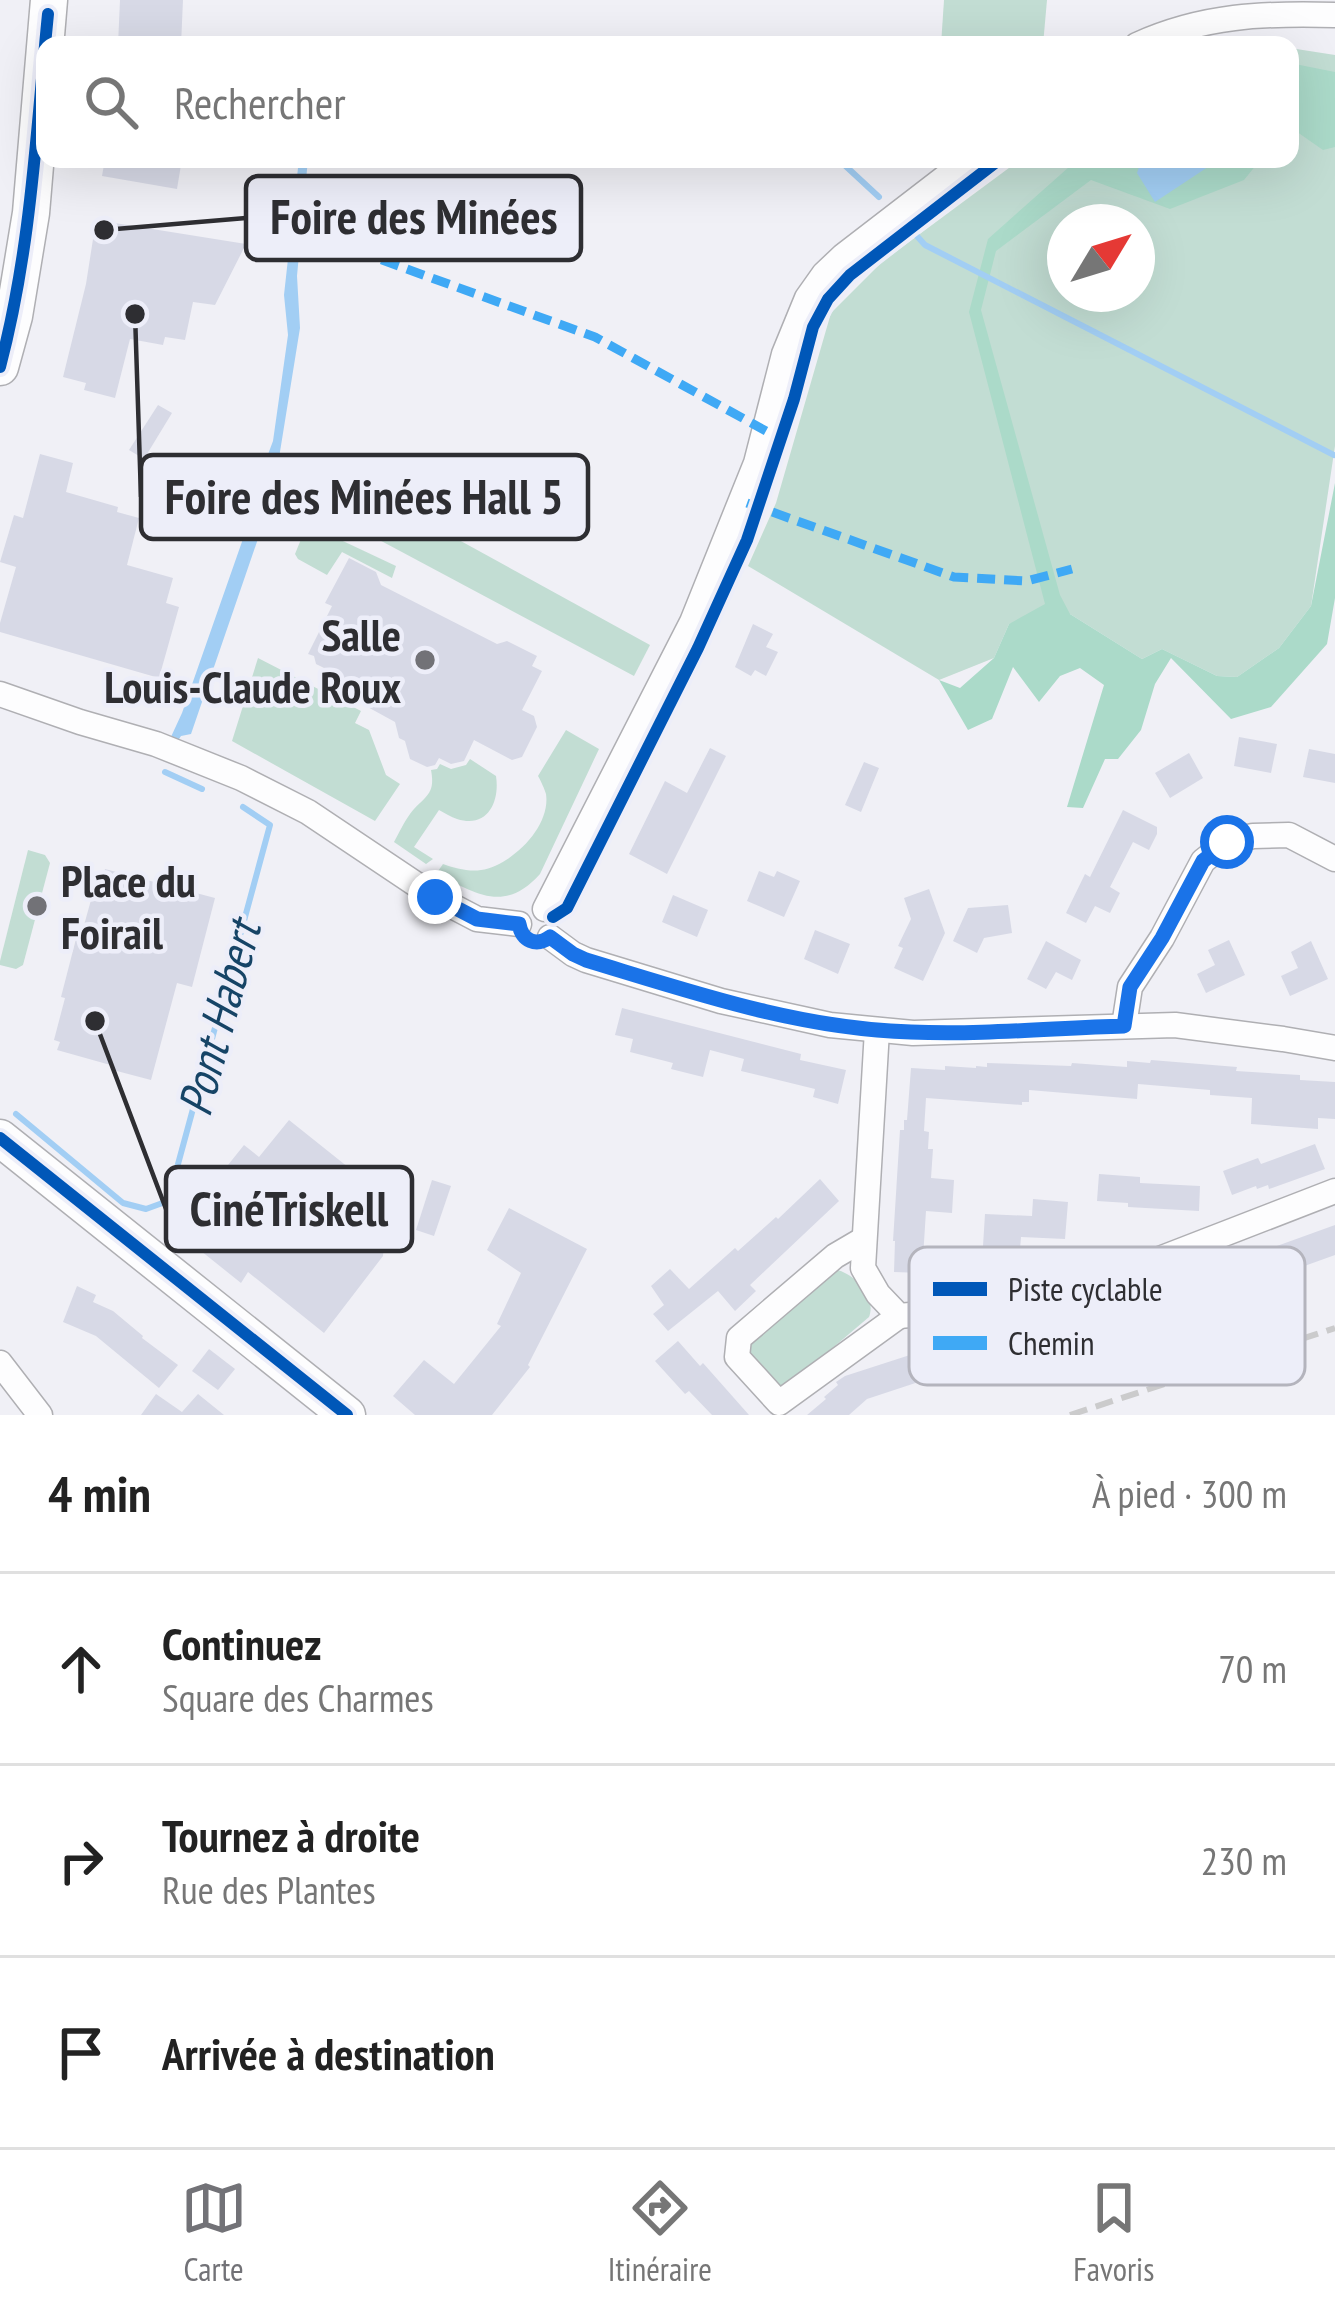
<!DOCTYPE html>
<html lang="fr">
<meta charset="utf-8">
<style>
body{margin:0;font-family:"PT Sans Narrow",sans-serif;background:#f2f2f2;color:#222}
.compass{position:absolute;left:1047px;top:204px;width:108px;height:108px;border-radius:50%;background:#fff;box-shadow:0 12px 48px #0002;rotate:52deg}
.stop{position:absolute;width:36px;height:36px;margin:-27px;border:9px solid #1a73e8;border-radius:50%;background:#fff}
.stop.end{background:#1a73e8;border-color:#fff;box-shadow:0 3px 12px #0008}
.list{margin:0;padding:0;list-style:none}
h2{display:flex;justify-content:space-between;align-items:center;height:156px;margin:0;padding:0 48px;font-size:51px}
h2 small{font-size:39px;font-weight:400;color:#767676}
.list li{display:grid;grid-template-columns:78px 1fr auto;gap:36px;align-items:center;box-sizing:border-box;height:192px;padding:0 48px;border-top:3px solid #e0e0e0}
.list b{display:block;font-size:45px;white-space:nowrap}
.list p{margin:0;font-size:39px;white-space:nowrap;color:#767676}
.list em{font-size:39px;font-style:normal;color:#767676}
.icon{flex:none;width:66px;height:66px;fill:none;stroke:currentColor;stroke-width:2;stroke-linecap:round;stroke-linejoin:round}
.map{position:relative;flex:none;width:1335px;height:1415px;overflow:hidden}
.search{position:absolute;background:#fff;box-shadow:0 12px 48px #0002;left:36px;right:36px;top:36px;height:132px;display:flex;align-items:center;gap:30px;box-sizing:border-box;padding:0 42px;border-radius:24px;color:#767676;font-size:45px}
.sheet{height:732px;background:#fff}
nav{display:flex;justify-content:space-around;align-items:center;box-sizing:border-box;height:168px;border-top:3px solid #e0e0e0;background:#fff;font-size:33px;color:#767676}
nav a{display:grid;justify-items:center;gap:6px}
nav .on{color:#727277}
.map>svg:first-child{display:block}
</style>
<div class="map">
<svg width="1335" height="1415" viewBox="0 0 1335 1415">
<rect width="100%" height="100%" fill="#f0f0f6"/>
<!-- green -->
<g fill="#c2ddd3" fill-rule="evenodd">
<polygon points="944,0 1047,0 1043,45 941,45"/>
<path d="M1290 48 1335 55V446L1311 606 1279 648 1237 677 1217 676 1162 649 1142 659 1070 614 1009 624 994 658 939 680 748 566 776 503 831 313 882 262 1021 159H1290ZM1065 222H1137V294H1065Z"/>
<polygon points="326,467 650,645 634,676 312,504"/>
<polygon points="311,526 396,566 392,578 342,552 327,575 298,559 295,554 306,527"/>
<polygon points="258,658 361,711 355,723 369,730 386,775 400,784 375,821 232,741"/>
<path d="M566 730 599 749 540 874C504 914 476 893 436 874L443 864C454 868 469 872 481 870 512 865 551 827 546 794 545 790 540 779 538 776Z"/>
<path d="M470 759 496 776C500 801 488 829 457 819 451 817 445 813 439 810L414 847 433 859 426 864 394 842C399 833 404 822 410 814 424 796 436 796 431 770L437 769 440 764 451 769 466 765Z"/>
<polygon points="28,850 45,855 50,863 23,965 16,969 0,965 0,961"/>
<path d="M834 1269C854 1273 877 1296 869 1317L789 1385H773L748 1358V1341Z"/>
</g>
<!-- forest -->
<g fill="#abdac9">
<polygon points="1290,63 1335,72 1335,147 1323,150 1290,127"/>
<polygon points="1078,159 1261,159 1244,180 1170,209 1091,180 996,251 981,310 1060,595 1070,614 1142,659 1162,649 1217,676 1237,677 1279,648 1311,606 1335,483 1335,598 1327,644 1271,707 1231,719 1171,658 1155,684 1141,730 1118,759 1105,759 1083,808 1067,807 1104,685 1080,668 1060,676 1039,702 1013,667 992,719 968,730 939,680 960,688 994,658 1009,624 1045,604 969,312 988,239"/>
</g>
<!-- water -->
<g fill="#a2cef4">
<polygon points="299,159 308,159 297,276 300,328 273,495 191,734 181,736 177,742 170,739 182,713 251,516 260,454 267,457 273,441 288,335 284,295"/>
<polygon points="1151,159 1220,159 1155,202 1137,173 1139,167"/>
</g>
<g fill="none" stroke-linecap="round" stroke-linejoin="round">
<!-- stream -->
<g stroke="#a2cef4" stroke-width="6">
<polyline points="838,159 879,197"/>
<polyline points="916,235 925,245 1334,455"/>
<polyline points="165,772 202,789"/>
<polyline points="16,1114 123,1203 146,1209 168,1201 270,825 243,807"/>
</g>
</g>
<!-- building -->
<g fill="#d7d9e6">
<polygon points="120,0 183,0 181,45 118,45"/>
<polygon points="105,159 182,159 177,189 102,176"/>
<polygon points="96,220 246,244 215,305 193,302 185,340 165,337 163,345 130,339 115,398 84,390 86,383 63,377 86,284"/>
<polygon points="158,405 172,413 144,459 129,450"/>
<polygon points="40,454 73,463 66,492 118,507 117,512 139,518 127,565 173,578 166,603 179,607 159,678 0,632 0,623 16,567 0,562 14,515 23,518"/>
<polygon points="349,558 376,572 381,585 497,644 507,641 537,656 532,666 542,671 522,710 534,716 537,727 522,757 512,760 474,740 464,761 451,764 439,758 435,765 427,767 410,759 405,741 399,738 395,722 322,682 328,670 316,664 314,656 308,654 332,606 325,603"/>
<polygon points="753,624 773,634 766,647 778,652 766,676 755,670 751,676 735,667"/>
<polygon points="1239,737 1277,744 1271,773 1234,766"/>
<polygon points="710,748 726,756 667,874 629,854 665,781 687,793"/>
<polygon points="1309,749 1335,754 1335,783 1303,777"/>
<polygon points="1189,753 1203,778 1170,798 1155,773"/>
<polygon points="864,762 879,768 861,812 845,805"/>
<polygon points="1123,810 1157,827 1157,834 1149,850 1133,842 1110,887 1120,893 1110,913 1095,906 1086,923 1066,913 1085,874 1090,877"/>
<polygon points="105,869 215,898 192,987 177,983 151,1080 113,1070 114,1066 57,1050 60,1042 54,1040 65,998 61,997 77,935 81,936 91,900 97,901"/>
<polygon points="759,871 774,877 777,871 800,881 784,917 747,901"/>
<polygon points="929,889 945,933 923,981 894,968 903,948 898,946 911,919 904,898"/>
<polygon points="673,895 708,910 697,937 662,922"/>
<polygon points="1008,905 1012,933 984,938 977,953 953,941 968,908"/>
<polygon points="815,930 850,944 838,974 804,959"/>
<polygon points="1229,940 1245,975 1206,993 1197,974 1215,965 1208,950"/>
<polygon points="1046,941 1081,960 1072,980 1056,972 1046,989 1027,979"/>
<polygon points="1311,941 1328,979 1290,996 1281,976 1298,968 1291,952"/>
<polygon points="622,1008 801,1054 800,1060 846,1070 838,1104 813,1097 815,1089 741,1071 744,1059 710,1050 703,1077 671,1069 673,1063 630,1052 633,1039 615,1035"/>
<polygon points="1151,1060 1237,1067 1236,1071 1300,1075 1300,1080 1335,1082 1335,1119 1318,1118 1318,1129 1251,1124 1252,1098 1210,1095 1210,1090 1138,1084 1137,1099 1029,1090 1029,1102 1022,1102 1022,1105 926,1098 924,1131 929,1132 928,1149 933,1149 931,1178 954,1180 952,1213 926,1211 922,1273 894,1272 895,1241 893,1241 900,1130 904,1130 904,1120 907,1120 911,1068 945,1070 945,1066 976,1068 976,1066 987,1067 987,1063 1071,1066 1072,1063 1127,1067 1127,1061 1150,1063"/>
<polygon points="289,1120 388,1199 383,1256 324,1333 248,1272 241,1283 191,1243 197,1235 191,1222 196,1205 244,1145 259,1157"/>
<polygon points="1315,1144 1325,1169 1269,1189 1268,1185 1257,1189 1256,1186 1232,1195 1223,1171 1258,1158 1261,1164"/>
<polygon points="1099,1174 1140,1177 1140,1183 1200,1186 1199,1211 1128,1207 1128,1203 1097,1201"/>
<polygon points="820,1179 839,1201 750,1285 756,1291 735,1311 718,1291 668,1331 653,1314 664,1305 651,1286 670,1269 689,1289 735,1248 738,1251 776,1217 778,1219"/>
<polygon points="432,1180 451,1186 434,1236 416,1230"/>
<polygon points="1033,1199 1068,1202 1065,1239 1021,1237 1020,1249 983,1246 985,1214 1032,1216"/>
<polygon points="509,1208 587,1249 528,1365 530,1367 492,1415 415,1415 393,1396 424,1360 454,1384 501,1326 497,1324 521,1273 487,1250"/>
<polygon points="1335,1225 1335,1255 1221,1296 1223,1300 1182,1315 1185,1323 1149,1336 1140,1310 1175,1294 1171,1284"/>
<polygon points="77,1286 96,1295 93,1302 113,1311 143,1336 142,1338 178,1365 159,1388 96,1336 63,1322"/>
<polygon points="1051,1291 1115,1299 1113,1327 1063,1324 1042,1332 1041,1329 1011,1340 1013,1345 990,1354 995,1367 981,1372 976,1359 966,1362 967,1366 867,1399 849,1415 807,1415 826,1399 824,1397 838,1385 836,1382 845,1376 947,1343 946,1340 965,1333 962,1324 977,1318 980,1326 1012,1315 1010,1309"/>
<polygon points="678,1341 700,1366 703,1363 749,1415 712,1415 689,1391 685,1394 655,1361"/>
<polygon points="209,1349 235,1369 218,1390 192,1371"/>
<polygon points="156,1394 182,1412 198,1394 224,1415 141,1415"/>
</g>
<g fill="none" stroke-linecap="round" stroke-linejoin="round">
<!-- street casing -->
<g stroke="#afafb3" stroke-width="27">
<g id="street">
<path d="M1137 45C1203 15 1264 13 1335 15"/>
<polyline points="0,694 80,722 156,744 241,778 308,812 435,897 477,919 519,924"/>
<polyline points="545,909 692,622 756,463 784,354 807,298 824,274 843,256 969,159"/>
<polyline points="550,937 573,954 586,960 721,1001 830,1025 913,1033 1175,1025 1283,1039 1335,1048"/>
<polyline points="1124,1026 1130,987 1162,938 1203,861 1227,842 1253,836 1289,835 1335,859"/>
<polyline points="877,1030 863,1268 878,1294 899,1316 921,1314 1062,1263 1131,1270 1335,1191"/>
<polyline points="864,1239 835,1256 739,1338 737,1357 779,1403 899,1316"/>
<polyline points="0,1363 40,1415"/>
</g>
</g>
<!-- secondary casing -->
<g stroke="#afafb3" stroke-width="39">
<g id="secondary">
<polyline points="0,367 14,316 31,213 49,0"/>
<polyline points="0,1138 347,1415"/>
</g>
</g>
<!-- street -->
<use href="#street" stroke="#fdfdfe" stroke-width="24"/>
<!-- secondary -->
<use href="#secondary" stroke="#fdfdfe" stroke-width="36"/>
<!-- rail -->
<polyline stroke="#cbcbcc" stroke-width="6" stroke-dasharray="18 9" stroke-linecap="butt" points="1070,1415 1335,1328"/>
<!-- quiet -->
<g stroke="#3fa9f5" stroke-width="9" stroke-dasharray="18 9" stroke-linecap="butt">
<polyline points="253,219 310,234 595,337 766,431"/>
<polyline points="747,503 954,577 1027,581 1072,569"/>
</g>
<!-- cycleway casing -->
<g stroke="#edeef9" stroke-width="20">
<g id="cycleway">
<path d="M0 367C31 249 36 134 48 14"/>
<polyline points="553,917 567,908 698,648 747,540 794,399 813,327 828,299 850,275 1000,159"/>
<polyline points="0,1138 347,1415"/>
</g>
</g>
<!-- cycleway -->
<use href="#cycleway" stroke="#0057b8" stroke-width="12"/>
</g>
<g fill="none" stroke-linecap="round" stroke-linejoin="round">
<!-- route -->
<path stroke="#1a73e8" stroke-width="15" d="M435 897 477 919 519 924C522 941 536 947 550 937L573 954 586 960C692 992 799 1029 911 1032 981 1035 1054 1028 1124 1026L1130 987 1162 938 1203 861 1227 842"/>
</g>
<!-- markers -->
<g fill="#727277" stroke="#edeef9" stroke-width="4.5">
<circle cx="425" cy="660" r="12"/>
<circle cx="37" cy="906" r="12"/>
</g>
<g text-anchor="middle" dominant-baseline="central" stroke-width="9" stroke-linejoin="round" paint-order="stroke">
<!-- poi labels -->
<g font-size="45" font-weight="bold" fill="#2e2e32" stroke="#edeef9" text-anchor="end">
<text x="401" y="634">Salle<tspan x="401" dy="52">Louis-Claude Roux</tspan></text>
<text x="61" y="880" text-anchor="start">Place du<tspan x="61" dy="52">Foirail</tspan></text>
</g>
<!-- water labels -->
<g font-size="48" font-style="italic" fill="#164466" stroke="#edeef9">
<text transform="translate(218 1018) rotate(-75)">Pont Habert</text>
</g>
</g>
<!-- legend -->
<rect x="909" y="1247" width="396" height="138" rx="18" fill="#edeef9" stroke="#b4b4bd" stroke-width="3"/>
<rect x="933" y="1282" width="54" height="14" fill="#0057b8"/>
<rect x="933" y="1336" width="54" height="14" fill="#3fa9f5"/>
<g font-size="33" fill="#2e2e32">
<text x="1008" y="1301">Piste cyclable</text>
<text x="1008" y="1355">Chemin</text>
</g>
<!-- callouts -->
<path fill="none" stroke="#2e2e32" stroke-width="4.5" d="M104 230L246 218M135 314L141 497M95 1021L166 1209"/>
<g fill="#2e2e32" stroke="#edeef9" stroke-width="4.5">
<circle cx="104" cy="230" r="12"/>
<circle cx="135" cy="314" r="12"/>
<circle cx="95" cy="1021" r="12"/>
</g>
<g fill="#edeef9" stroke="#2e2e32" stroke-width="4.5">
<rect x="246" y="176" width="335" height="84" rx="12"/>
<rect x="141" y="455" width="447" height="84" rx="12"/>
<rect x="166" y="1167" width="246" height="84" rx="12"/>
</g>
<g font-size="48" text-anchor="middle" font-weight="bold" fill="#2e2e32">
<text x="414" y="234">Foire des Minées</text>
<text x="364" y="514">Foire des Minées Hall 5</text>
<text x="289" y="1226">CinéTriskell</text>
</g>
</svg>
<svg class="compass" viewBox="-18 -18 36 36"><path d="M0-13l5 13h-10z" fill="#e53935"/><path d="M0 13l5-13h-10z" fill="#767676"/></svg>
<div class="stop" style="left:1227px;top:842px"></div>
<div class="stop end" style="left:435px;top:897px"></div>
<div class="search"><svg class="icon" aria-label="search" viewBox="0 0 24 24"><circle cx="10" cy="10" r="6"/><path d="M15 15l6 6"/></svg>Rechercher</div>
</div>
<section class="sheet">
<h2>4 min<small>À pied · 300 m</small></h2>
<ul class="list">
<li><svg class="icon" aria-label="ahead" viewBox="0 0 24 24"><path d="M12 20V5M6 11l6-6 6 6"/></svg><div><b>Continuez</b><p>Square des Charmes</p></div><em>70 m</em></li>
<li><svg class="icon" aria-label="right" viewBox="0 0 24 24"><path d="M7 20v-9h11M14 6l5 5-5 5"/></svg><div><b>Tournez à droite</b><p>Rue des Plantes</p></div><em>230 m</em></li>
<li><svg class="icon" aria-label="arrive" viewBox="0 0 24 24"><path d="M6 21V4h12l-3 4 3 4H6"/></svg><div><b>Arrivée à destination</b></div></li>
</ul>
</section>
<nav>
<a class="on"><svg class="icon" aria-label="map" viewBox="0 0 24 24"><path d="M3 6l6-2 6 2 6-2v14l-6 2-6-2-6 2zM9 4v14M15 6v14"/></svg>Carte</a>
<a><svg class="icon" aria-label="directions" viewBox="0 0 24 24"><path d="M12 3l9 9-9 9-9-9zM9 14v-3h6M13 9l2 2-2 2"/></svg>Itinéraire</a>
<a><svg class="icon" aria-label="saved" viewBox="0 0 24 24"><path d="M7 4h10v16l-5-4-5 4z"/></svg>Favoris</a>
</nav>
